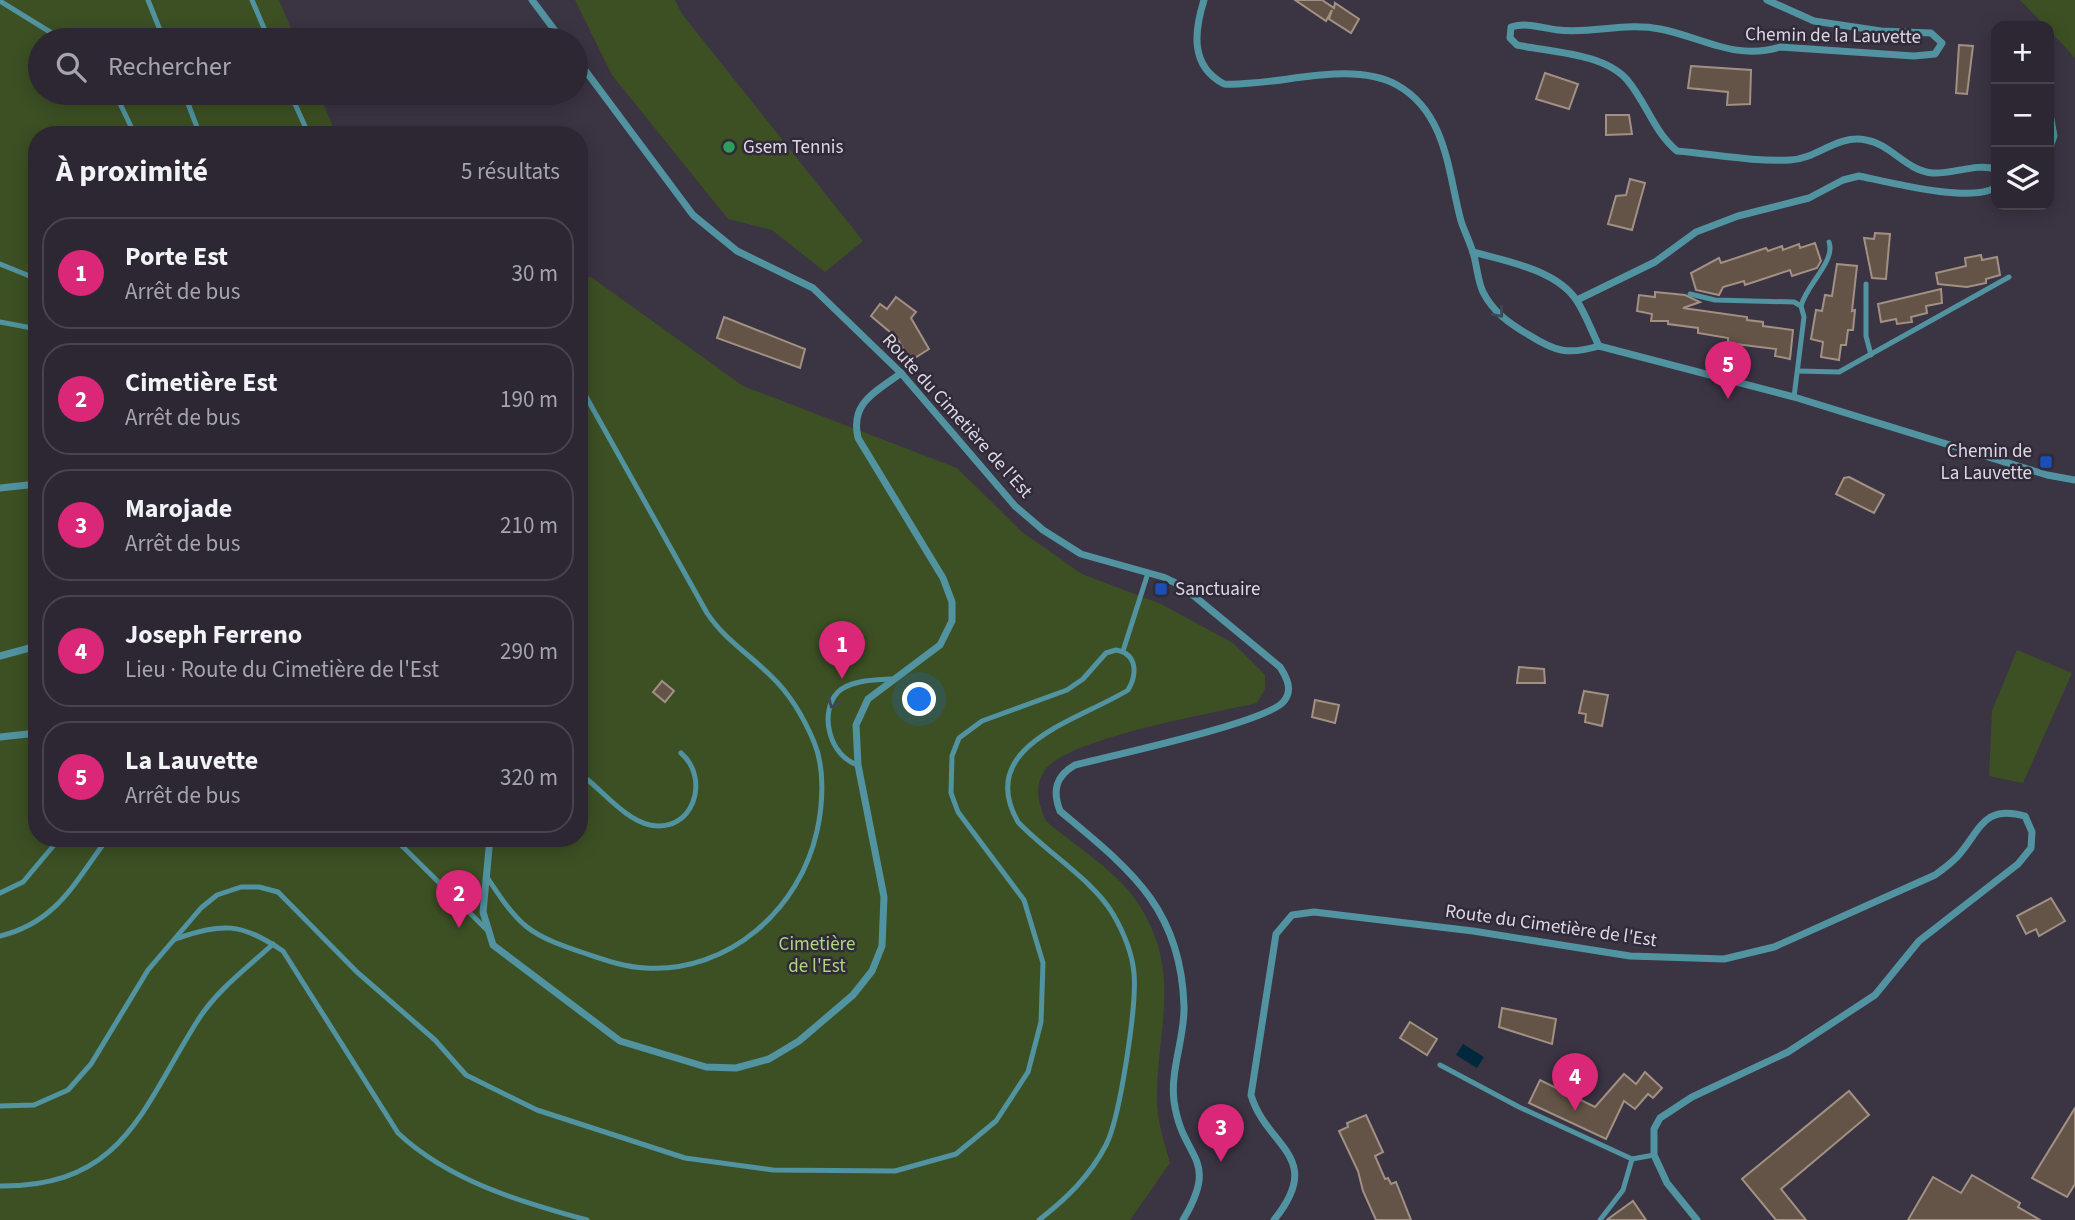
<!DOCTYPE html>
<html lang="fr">
<meta charset="utf-8">
<style>
body{margin:0;font-family:"Source Sans 3",sans-serif;background:#38333e;color:#f1f3f6}
.controls{position:absolute;right:21px;top:21px;display:grid;overflow:hidden;border-radius:14px;box-shadow:0 4px 18px #0003}
.controls button{width:63px;height:63px;display:grid;place-items:center;padding:0;border:0;border-bottom:2px solid #48444d;background:#2c2732;color:#f1f3f6;font:35px sans-serif}
.you{position:absolute;left:920px;top:700px;width:24px;height:24px;margin:-18px;border:5px solid #fff;border-radius:50%;background:#1a73e8;box-shadow:0 0 0 10px #1a73e833}
.badge{display:grid;place-items:center;width:46px;height:46px;border-radius:50%;background:#db2777;color:#fff;font-size:23px;font-weight:700}
.pin{position:absolute;translate:-50% -58px;filter:drop-shadow(0 2px 4px #0008)}
.pin::after{content:'';position:absolute;top:37px;width:24px;height:21px;background:inherit;clip-path:polygon(0 0,100% 0,50% 100%)}
.list{margin:0;padding:0;list-style:none}
h2{display:flex;justify-content:space-between;align-items:center;height:91px;margin:0;padding:0 28px;font-size:30px}
h2 small{font-size:23px;font-weight:400;color:#a6a5ac}
.list li{display:grid;grid-template-columns:46px 1fr auto;gap:21px;align-items:center;box-sizing:border-box;height:112px;margin:0 14px 14px;padding:0 14px;border:2px solid #48444d;border-radius:28px}
.list b{display:block;font-size:26px;white-space:nowrap}
.list p{margin:0;font-size:23px;white-space:nowrap;color:#a6a5ac}
.list em{font-size:23px;font-style:normal;color:#a6a5ac}
.icon{flex:none;width:38px;height:38px;fill:none;stroke:currentColor;stroke-width:2;stroke-linecap:round;stroke-linejoin:round}
.map{position:relative;flex:none;width:2075px;height:1220px;overflow:hidden}
.search{position:absolute;background:#2c2732;box-shadow:0 4px 18px #0003;left:28px;top:28px;width:560px;height:77px;display:flex;align-items:center;gap:18px;box-sizing:border-box;padding:0 24px;border-radius:38px;color:#a6a5ac;font-size:26px}
.panel{position:absolute;background:#2c2732;box-shadow:0 4px 18px #0003;left:28px;top:126px;width:560px;height:721px;border-radius:28px}
.map>svg:first-child{display:block}
</style>
<div class="map">
<svg width="2075" height="1220" viewBox="0 0 2075 1220">
<rect width="100%" height="100%" fill="#3b3443"/>
<!-- green -->
<g fill="#3d5024">
<path d="M0 0H279L296 40H40V93H319L333 127 342 135H37V838H579V281L591 277 743 386 957 468 1022 532 1082 574 1161 604 1233 643 1265 675V689L1257 703C1214 713 1068 738 1045 770 1033 787 1039 805 1046 821 1073 844 1119 873 1138 903 1182 972 1158 1022 1157 1095 1156 1118 1164 1141 1170 1163L1130 1220H0Z"/>
<polygon points="575,0 675,0 682,14 863,241 825,272 772,230 728,219 612,75"/>
<polygon points="2020,0 2075,0 2075,58 2049,30 2049,26 2045,26"/>
<polygon points="2017,650 2072,673 2023,783 1989,776 1992,711"/>
</g>
<!-- water -->
<polygon fill="#00283c" points="1463,1044 1484,1057 1477,1068 1456,1055"/>
<!-- building -->
<g fill="#635447" stroke="#a19083" stroke-width="2">
<polygon points="1295,0 1322,0 1334,8 1335,3 1359,19 1351,33 1329,19 1332,10 1326,21"/>
<polygon points="1959,45 1973,46 1967,94 1956,93"/>
<polygon points="1691,66 1751,70 1750,104 1727,105 1728,92 1688,88"/>
<polygon points="1545,73 1578,84 1569,109 1536,99"/>
<polygon points="1606,115 1629,115 1632,134 1606,135"/>
<polygon points="1630,179 1645,183 1632,230 1608,224 1616,196 1626,195"/>
<polygon points="1875,233 1890,234 1886,279 1872,278 1864,238 1874,239"/>
<polygon points="1815,243 1821,261 1817,268 1792,276 1790,270 1745,285 1744,281 1723,287 1719,295 1696,290 1691,273 1719,258 1721,263 1766,248 1768,251 1782,246 1783,250 1799,244 1800,248"/>
<polygon points="1981,255 1982,260 1997,257 2000,275 1986,279 1986,283 1967,287 1938,284 1936,273 1966,266 1965,258"/>
<polygon points="1837,264 1857,266 1852,311 1855,310 1853,330 1848,330 1846,345 1841,345 1839,360 1821,357 1823,342 1811,339 1816,310 1822,311 1825,295 1832,296"/>
<polygon points="1941,289 1942,303 1926,306 1927,313 1911,317 1912,322 1897,324 1896,319 1881,322 1878,304"/>
<polygon points="1655,292 1685,295 1700,302 1683,308 1747,317 1747,320 1763,322 1763,326 1793,330 1790,359 1775,356 1776,349 1728,343 1728,338 1698,333 1698,328 1668,324 1668,321 1651,321 1652,314 1637,311 1639,295 1655,297"/>
<polygon points="896,297 916,312 911,318 929,349 910,361 897,338 871,316 880,304 887,309"/>
<polygon points="724,317 805,349 800,368 717,338"/>
<polygon points="1849,477 1884,495 1874,513 1836,494 1844,478"/>
<polygon points="1519,667 1544,669 1545,683 1517,683"/>
<polygon points="662,681 674,691 665,702 653,692"/>
<polygon points="1584,691 1608,695 1602,726 1585,722 1586,714 1579,713"/>
<polygon points="1315,700 1339,705 1335,723 1312,717"/>
<polygon points="2051,898 2065,921 2039,936 2036,929 2026,934 2017,916"/>
<polygon points="1502,1008 1556,1019 1552,1044 1499,1027"/>
<polygon points="1410,1022 1437,1039 1427,1055 1400,1038"/>
<polygon points="1645,1072 1662,1088 1653,1098 1648,1094 1635,1109 1624,1101 1606,1139 1529,1103 1540,1080 1595,1107 1624,1074 1636,1084"/>
<polygon points="1849,1091 1869,1115 1781,1189 1806,1220 1776,1220 1742,1179"/>
<polygon points="2075,1108 2075,1184 2067,1197 2032,1178"/>
<polygon points="1366,1115 1383,1152 1375,1156 1385,1179 1388,1178 1391,1184 1396,1182 1411,1220 1376,1220 1363,1191 1358,1171 1339,1131 1348,1127 1347,1123"/>
<polygon points="1972,1175 2020,1203 2018,1207 2040,1220 1908,1220 1933,1177 1961,1193"/>
<polygon points="1633,1201 1646,1220 1607,1220 1608,1219"/>
</g>
<g fill="none" stroke-linecap="round" stroke-linejoin="round">
<!-- service -->
<g stroke="#5193a0" stroke-width="5">
<polyline points="148,0 164,40"/>
<polyline points="252,0 269,40"/>
<polyline points="0,1 63,40"/>
<polyline points="115,93 135,135"/>
<polyline points="184,93 200,135"/>
<polyline points="290,93 309,135"/>
<polyline points="2049,103 2055,136 2049,152"/>
<polyline points="0,264 37,279"/>
<polyline points="1866,284 1866,336 1871,355"/>
<polyline points="1690,294 1715,300 1794,302 1801,306 1804,317 1794,397"/>
<path d="M1801 306C1806 285 1836 261 1829 242"/>
<polyline points="0,322 37,329"/>
<polyline points="1798,371 1839,372 2009,277"/>
<polyline points="1123,651 1148,573"/>
<path d="M858 765C830 757 818 713 838 692 850 680 875 680 891 679"/>
<path d="M588 780C606 795 627 820 650 825 693 834 711 779 681 753"/>
<polyline points="394,838 486,929"/>
<path d="M487 877C498 894 511 914 527 927 542 939 566 947 584 953 605 960 624 967 646 968 729 973 800 909 817 831 823 804 825 768 814 742 804 718 790 694 771 676 749 654 724 639 707 613L579 384"/>
<polyline points="0,893 23,882 60,838"/>
<path d="M0 936C58 922 75 881 108 838"/>
<path d="M175 939C224 923 239 922 283 951L398 1133C449 1181 521 1202 587 1220"/>
<polyline points="1440,1065 1519,1107 1632,1159"/>
<path d="M0 1106 34 1105 68 1090 91 1064 148 970 201 908 217 895 241 887H259L278 892 357 972 435 1040 466 1075 537 1110 685 1158 773 1170 895 1171 956 1154 996 1121 1028 1072 1041 1022 1043 963 1024 900 958 812 951 793 952 756 959 738 982 721 1067 690 1083 679 1106 653 1116 650C1138 654 1137 675 1128 690 1080 720 974 745 1018 822 1046 852 1093 880 1113 914 1124 933 1132 952 1134 973 1137 1005 1120 1118 1106 1145 1090 1176 1066 1199 1039 1220"/>
<path d="M0 1186C124 1187 142 1108 198 1020 217 990 247 968 273 944"/>
<polyline points="1600,1220 1623,1190 1632,1159 1654,1155"/>
</g>
<!-- minor -->
<g stroke="#5193a0" stroke-width="7">
<polyline points="532,0 562,40"/>
<path d="M1204 0C1194 32 1190 66 1224 84 1277 87 1349 59 1397 85 1447 113 1448 173 1461 221 1465 233 1471 244 1474 256 1477 267 1478 282 1483 292 1493 312 1510 324 1529 335 1556 352 1568 355 1599 346L1794 397 2047 475 2075 480"/>
<path d="M1767 0 1814 21 1881 31 1931 33 1942 43 1935 54 1914 56 1780 47C1735 61 1702 37 1660 29 1626 22 1592 34 1558 30 1541 28 1527 22 1511 27L1510 38 1517 45C1550 52 1605 53 1628 81 1647 104 1654 132 1677 151 1714 154 1753 162 1790 160 1817 159 1837 134 1866 140 1891 144 1906 171 1933 173 1954 174 1976 163 1996 169"/>
<path d="M576 58 693 215 737 251 813 288 901 373 1015 506 1043 530 1081 554 1163 577 1182 586 1280 667C1287 678 1293 690 1284 701 1269 722 1110 756 1075 765 1056 776 1052 790 1060 811 1129 869 1181 907 1184 1006 1185 1037 1170 1070 1174 1101 1182 1161 1221 1156 1183 1220"/>
<path d="M1473 252C1506 261 1557 270 1577 301 1586 315 1592 332 1599 346"/>
<path d="M1577 300 1655 262 1696 232 1738 216 1809 198 1843 180 1859 176C1888 182 1972 204 1996 187"/>
<polyline points="0,488 37,484"/>
<polyline points="0,656 37,646"/>
<polyline points="0,737 37,733"/>
<path d="M490 838 483 912 493 945 620 1041 706 1067 736 1068 769 1059 799 1041 853 995 872 971 882 946 884 897 858 765 856 725 868 699 940 645 952 621V602L943 578 858 438C850 402 875 393 901 373"/>
<path d="M1274 1220C1326 1156 1266 1147 1251 1095L1276 934 1292 915 1314 912 1473 931 1630 956 1724 959 1774 947 1935 875C1942 870 1950 864 1957 857 1980 832 1982 804 2025 816L2032 832 2031 848 2018 864 1919 941 1875 995 1788 1052 1692 1097 1660 1118 1654 1129V1155L1667 1183 1697 1220"/>
</g>
</g>
<!-- one-way arrows -->
<defs><path id="oneway-chevron" d="M-2-3.5L2.5 0L-2 3.5" fill="none" stroke-width="1.6" stroke-linecap="round" stroke-linejoin="round" transform="scale(1.75)"/></defs>
<g stroke="#3a4a58">
<use href="#oneway-chevron" transform="translate(1499 313) rotate(50)"/>
<use href="#oneway-chevron" transform="translate(833 703) rotate(114)"/>
</g>
<!-- markers -->
<circle fill="#2e9e5b" stroke="#302a39" stroke-width="2.5" cx="729" cy="147" r="7"/>
<g fill="#1a4fb4" stroke="#302a39" stroke-width="2.5">
<rect x="2039" y="455" width="14" height="14" rx="3.5"/>
<rect x="1154" y="582" width="14" height="14" rx="3.5"/>
</g>
<g text-anchor="middle" dominant-baseline="central" stroke-width="5" stroke-linejoin="round" paint-order="stroke">
<!-- street labels -->
<g font-size="19" fill="#dcd8e2" stroke="#302a39">
<text transform="translate(1833 36) rotate(1)">Chemin de la Lauvette</text>
<text transform="translate(957 416) rotate(48)">Route du Cimetière de l'Est</text>
<text transform="translate(1551 926) rotate(8)">Route du Cimetière de l'Est</text>
</g>
<!-- poi labels -->
<g font-size="19" fill="#dcd8e2" stroke="#302a39" text-anchor="start">
<text x="743" y="147">Gsem Tennis</text>
<text x="2032" y="451" text-anchor="end">Chemin de<tspan x="2032" dy="22">La Lauvette</tspan></text>
<text x="1175" y="589">Sanctuaire</text>
</g>
<!-- park labels -->
<g font-size="19" fill="#afd67c" stroke="#302a39">
<text x="817" y="944">Cimetière<tspan x="817" dy="22">de l'Est</tspan></text>
</g>
</g>
</svg>
<div class="controls">
<button>+</button>
<button>−</button>
<button><svg class="icon" aria-label="layers" viewBox="0 0 24 24"><path d="M12 4l9 5-9 5-9-5zM3 14l9 5 9-5"/></svg></button>
</div>
<div class="you"></div>
<div class="pin badge" style="left:842px;top:679px">1</div>
<div class="pin badge" style="left:459px;top:928px">2</div>
<div class="pin badge" style="left:1221px;top:1162px">3</div>
<div class="pin badge" style="left:1575px;top:1111px">4</div>
<div class="pin badge" style="left:1728px;top:399px">5</div>
<div class="search"><svg class="icon" aria-label="search" viewBox="0 0 24 24"><circle cx="10" cy="10" r="6"/><path d="M15 15l6 6"/></svg>Rechercher</div>
<section class="panel">
<h2>À proximité<small>5 résultats</small></h2>
<ul class="list">
<li><span class="badge">1</span><div><b>Porte Est</b><p>Arrêt de bus</p></div><em>30 m</em></li>
<li><span class="badge">2</span><div><b>Cimetière Est</b><p>Arrêt de bus</p></div><em>190 m</em></li>
<li><span class="badge">3</span><div><b>Marojade</b><p>Arrêt de bus</p></div><em>210 m</em></li>
<li><span class="badge">4</span><div><b>Joseph Ferreno</b><p>Lieu · Route du Cimetière de l'Est</p></div><em>290 m</em></li>
<li><span class="badge">5</span><div><b>La Lauvette</b><p>Arrêt de bus</p></div><em>320 m</em></li>
</ul>
</section>
</div>
